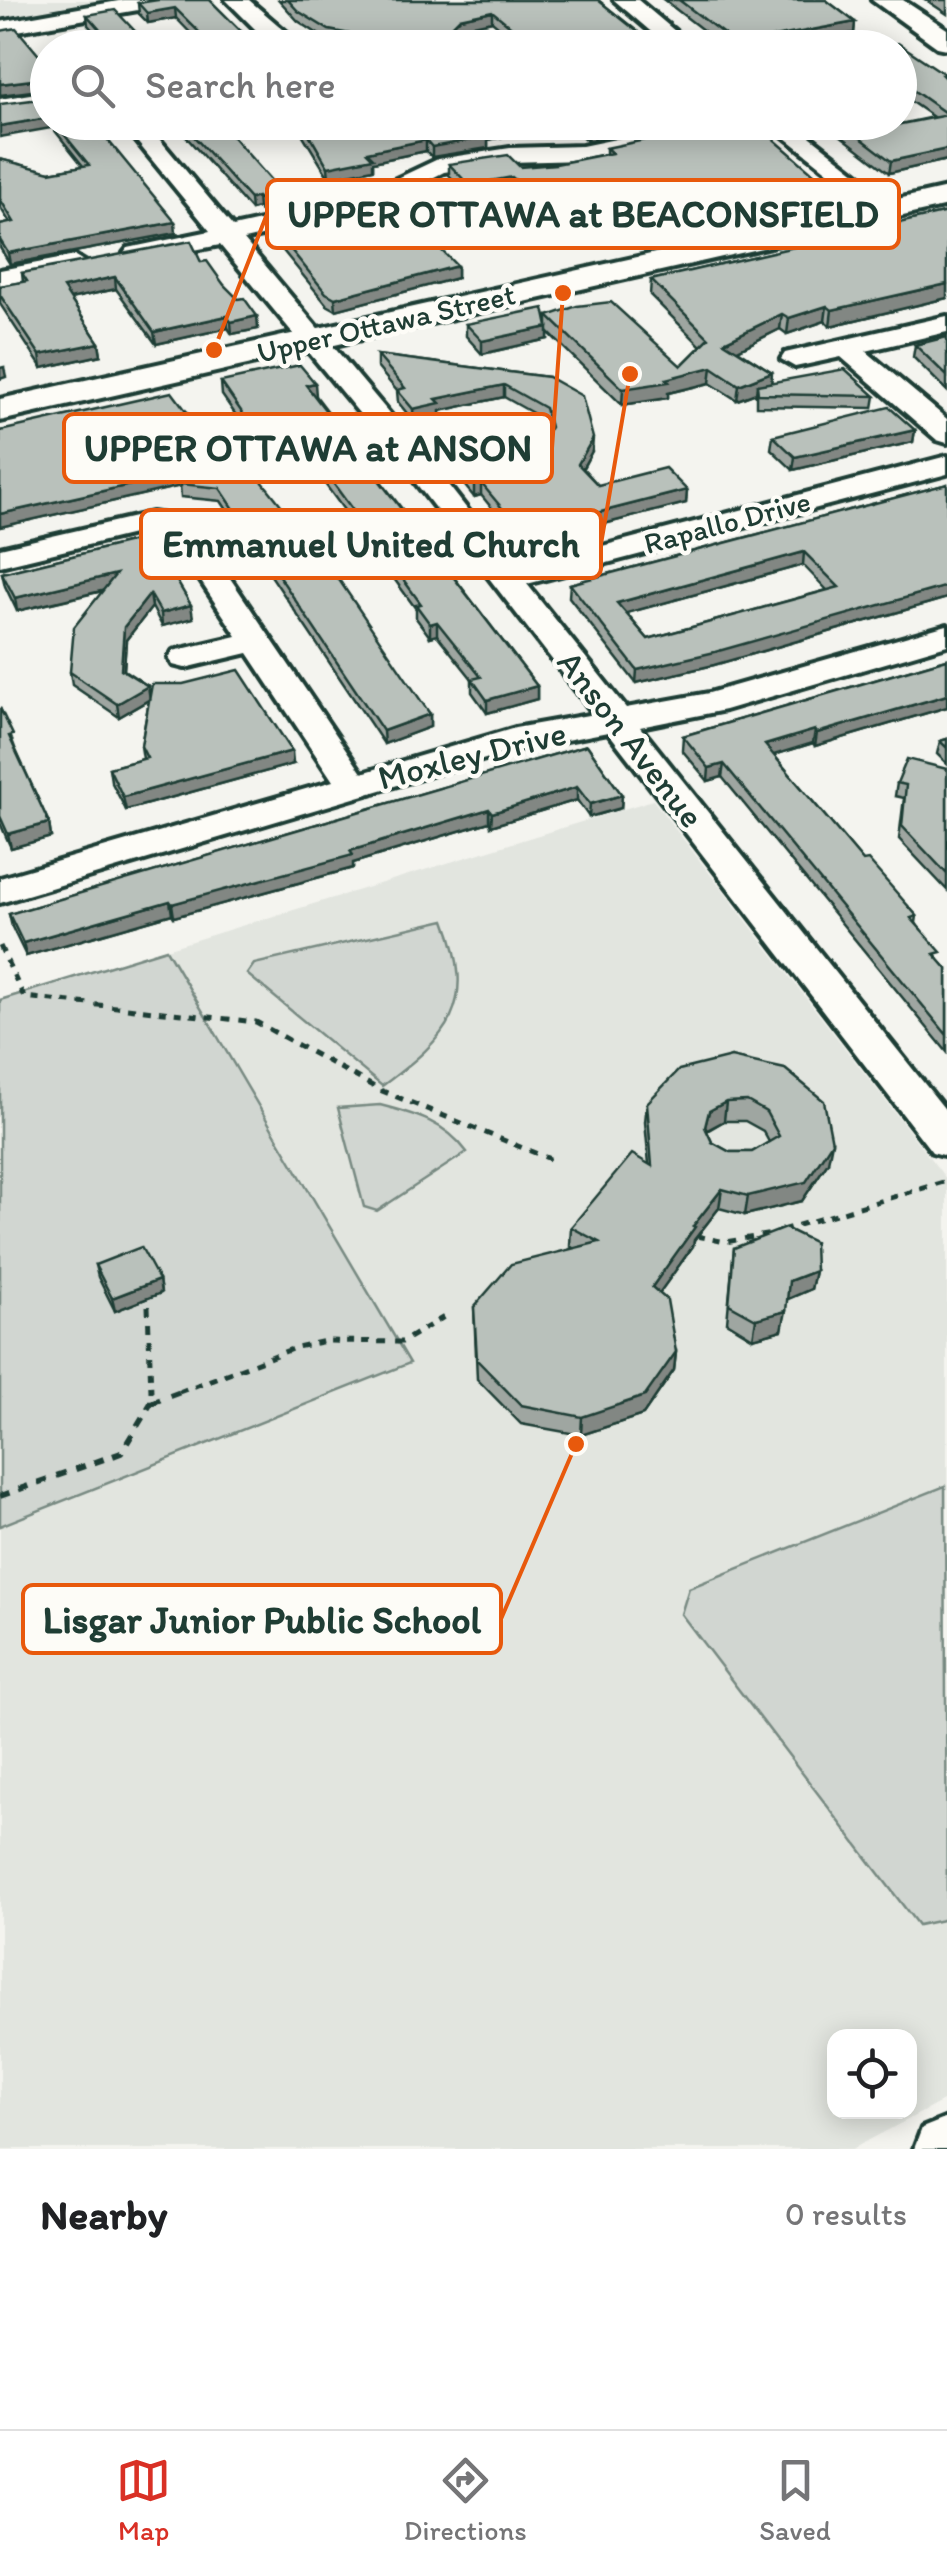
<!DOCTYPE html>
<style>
body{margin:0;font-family:Itim,sans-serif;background:#f6f6f6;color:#202124}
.controls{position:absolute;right:30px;bottom:30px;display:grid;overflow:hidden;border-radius:20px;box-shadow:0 5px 25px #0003}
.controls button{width:90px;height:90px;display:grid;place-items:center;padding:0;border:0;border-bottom:2px solid #e0e0e0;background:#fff;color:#202124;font:50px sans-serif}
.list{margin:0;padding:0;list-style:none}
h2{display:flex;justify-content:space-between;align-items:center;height:130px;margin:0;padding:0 40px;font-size:42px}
h2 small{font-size:32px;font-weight:400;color:#757577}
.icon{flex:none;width:55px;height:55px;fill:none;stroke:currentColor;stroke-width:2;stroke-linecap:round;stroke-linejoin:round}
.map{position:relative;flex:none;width:947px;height:2149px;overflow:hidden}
.search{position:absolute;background:#fff;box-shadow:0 5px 25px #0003;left:30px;right:30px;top:30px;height:110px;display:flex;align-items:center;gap:25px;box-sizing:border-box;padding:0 35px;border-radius:55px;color:#757577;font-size:38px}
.sheet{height:280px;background:#fff}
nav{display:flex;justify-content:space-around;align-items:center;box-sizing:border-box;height:140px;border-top:2px solid #e0e0e0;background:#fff;font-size:28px;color:#757577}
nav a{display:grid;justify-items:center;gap:5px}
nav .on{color:#d93025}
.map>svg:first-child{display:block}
</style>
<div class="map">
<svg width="947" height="2149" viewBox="0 0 947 2149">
<rect width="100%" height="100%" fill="#f4f4ef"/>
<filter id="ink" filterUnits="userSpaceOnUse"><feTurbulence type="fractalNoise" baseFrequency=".01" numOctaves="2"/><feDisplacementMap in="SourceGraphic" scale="20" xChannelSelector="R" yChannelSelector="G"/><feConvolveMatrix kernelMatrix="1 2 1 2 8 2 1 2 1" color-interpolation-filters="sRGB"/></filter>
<g filter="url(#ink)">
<!-- built -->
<g fill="#e2e5df" fill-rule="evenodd">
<polygon points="0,0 126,0 0,22"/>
<path d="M653 800 947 1180V2099L852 2149H0V1526L410 1363 166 949ZM834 2036H910V2112H834Z"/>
</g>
<!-- green -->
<g fill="#d1d6d1" stroke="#788a82" stroke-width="2.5">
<path d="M445 920C478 1006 449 1036 382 1086L247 974 254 964Z"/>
<polygon points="166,949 410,1363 0,1526 0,1000"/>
<path d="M380 1105C415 1114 445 1122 467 1152L377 1211 364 1207 338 1108Z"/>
<polygon points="945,1486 947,1919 918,1925 681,1614 689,1588"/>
</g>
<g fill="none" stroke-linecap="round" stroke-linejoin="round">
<!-- minor casing -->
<g stroke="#1f3d34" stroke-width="8">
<g id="minor">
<polygon points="124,0 172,0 161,6 0,34 0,22"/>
<polygon points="226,0 249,0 305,48 272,46"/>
<polygon points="614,0 638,0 695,48 670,48"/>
<polygon points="480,39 488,41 492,48 470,48 472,41"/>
<polygon points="48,91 48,105 0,113 0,99"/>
<polygon points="121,122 145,122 233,227 347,202 438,159 510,148 582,146 698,122 746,122 735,129 582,160 510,162 444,172 365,212 244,240 415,444 484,427 494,430 498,436 494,442 427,458 514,569 947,456 947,474 527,584 626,708 709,693 947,625 947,645 725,710 640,727 947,1112 947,1156 932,1152 608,732 519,749 0,903 0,878 333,781 248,653 185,668 173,665 169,658 173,651 237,636 169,533 133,534 0,566 0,548 152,513 190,519 362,773 515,728 594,714 398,460 220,245 137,261 128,258 124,253 128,248 210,231"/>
<polygon points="766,122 792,122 904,210 901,215 883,215"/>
<polygon points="75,256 88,264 84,269 0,286 0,270"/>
<polygon points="947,316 947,332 866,351 947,419 947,443 937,440 841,357 795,367 781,359 785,353"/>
<polygon points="947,2118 947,2149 914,2149 922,2128"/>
</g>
</g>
<!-- major casing -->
<g stroke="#1f3d34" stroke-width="8">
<g id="major">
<polygon points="872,0 903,0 947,29 947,49 937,47"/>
<polygon points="947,188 947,206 0,421 0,399"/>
</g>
</g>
<!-- path-far1 -->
<g stroke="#1f3d34" stroke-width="5" stroke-dasharray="8 8" stroke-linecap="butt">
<polyline points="0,946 24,997 256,1022 380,1090 550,1159"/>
<polyline points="782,1230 947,1181"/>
<polyline points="697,1236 725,1242 772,1234"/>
<polyline points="148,1306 151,1392"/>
<polyline points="179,1392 297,1347 326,1341 402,1342 444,1317"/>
</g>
<!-- path -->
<g stroke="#1f3d34" stroke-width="6" stroke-dasharray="10 10" stroke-linecap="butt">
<polyline points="151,1403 186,1390"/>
<polyline points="0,1496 121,1453 151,1403 151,1390"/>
</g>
<!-- minor -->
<use href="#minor" fill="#fdfcf7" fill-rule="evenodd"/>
<!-- major -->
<use href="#major" fill="#fdfcf7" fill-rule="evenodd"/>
</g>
<!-- wall -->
<g fill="#9fa6a1" stroke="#1f3d34" stroke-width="2.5" fill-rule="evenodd">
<polygon points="158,0 258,48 205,48 176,18 148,23 139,14 138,3"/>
<polygon points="279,0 598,0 658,48 524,48 492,21 460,28 441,48 366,48 329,41 298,21"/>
<polygon points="664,0 826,0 855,22 854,33 786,46 788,48 726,48"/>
<polygon points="926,0 947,0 947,14"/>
<polygon points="87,15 151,48 108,48 88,25"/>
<polygon points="900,48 946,75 947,160 889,173 823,122 879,122 886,127 933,117 900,94"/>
<polygon points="48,122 93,122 176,233 10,264 0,248 0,225 10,223 0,207 0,159 50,172 83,166"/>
<polygon points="173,122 220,122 290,212 265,217 258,208 251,210"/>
<polygon points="255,122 498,122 502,137 488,140 488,148 432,157 426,151 373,162 373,169 329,178 298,127 282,134"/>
<polygon points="566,122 677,122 587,141"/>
<polygon points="606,148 828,186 827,198 742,216 720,197 652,215 657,231 600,243 594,237 550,246 530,227 530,216 541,213 512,188 469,196 449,175 449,164 520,167 556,164 606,154"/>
<polygon points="947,212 947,298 830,326 825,321 787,334 780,329 738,350 772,372 771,383 875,396 873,408 756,406 756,393 737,400 710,383 668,393 668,398 622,405 548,332 548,339 482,354 466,336 466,324 548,326 548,316 681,366 701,346 650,295 651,280"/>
<polygon points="282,224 314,229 457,266 457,278 336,310 327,305 280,247 279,235 282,234"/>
<polygon points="201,262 224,285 258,329 232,334 228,328 156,344 116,289 70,299 99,343 101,355 42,368 0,304 0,286 23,282 22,273"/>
<polygon points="947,337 947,391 913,357 915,345"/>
<polygon points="377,355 548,377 592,451 583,468 598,485 687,490 686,503 522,545 481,495 474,497 457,476 457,463 536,451 548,431 545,420 504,397 440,411 440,416 414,422 398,402 397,391 377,367"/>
<polygon points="221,382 316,396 537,686 537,699 487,713 472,692 472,679 437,635 430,637 416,618 416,609 285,429 251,437 222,395"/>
<polygon points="187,412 188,424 162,431 180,483 234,446 430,714 430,727 384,744 221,501 181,497 180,486 0,527 0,431"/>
<polygon points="915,430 913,442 793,470 771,449 773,436"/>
<path d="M947 484V598L714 665 636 683 569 597 570 584ZM803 565 827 590 648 639 626 613Z"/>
<polygon points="151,537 193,618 162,626 152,607 126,640 124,670 148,686 150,698 293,764 126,810 111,781 109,768 143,759 141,746 149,700 119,717 72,685 70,672 103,591 17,611 5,586 2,573"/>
<polygon points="947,659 947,707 815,746 813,743 774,755 863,861 917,916 916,923 939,960 947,969 947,1052 722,777 708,781 682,750 683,736"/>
<polygon points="0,708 15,748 49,823 51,837 11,848 0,823"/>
<polygon points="947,739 947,764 937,754 940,741"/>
<polygon points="587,745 622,795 621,808 589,817 577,800 491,826 489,822 353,863 353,868 174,917 172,914 26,956 12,927 9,914"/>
<polygon points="947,769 947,890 899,839 904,798 895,796 897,783"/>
<path d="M731 1057 828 1162 802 1201 745 1215 719 1208 694 1240 693 1246 659 1293 676 1352 674 1370 643 1415 581 1435 521 1424 477 1379 474 1307 573 1248 570 1246 571 1227 649 1164 645 1122 647 1103ZM724 1121H745L763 1131 769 1142 752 1152H730L712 1142 707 1131Z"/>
<polygon points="734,1248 815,1271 811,1289 787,1299 782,1330 753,1338 727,1322"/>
<polygon points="95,1265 159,1280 161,1293 115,1311 98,1277"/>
</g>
<!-- shaded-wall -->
<g fill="#828783" stroke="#1f3d34" stroke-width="2.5">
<polygon points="175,8 176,18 148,23 147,13"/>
<polygon points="492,11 492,21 460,28 441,48 430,48 460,18"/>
<polygon points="855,22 854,33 779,48 774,37"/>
<polygon points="48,78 48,89 0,95 0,84"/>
<polygon points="48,118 48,122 50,122 51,128 0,137 0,126"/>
<polygon points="282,122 298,122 298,127 282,134 281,123"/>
<polygon points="625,122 677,122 587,141 587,130"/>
<polygon points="502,126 502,137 488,140 488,148 432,157 432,147 481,130"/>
<polygon points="426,140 426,151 373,162 373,169 329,178 328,167 367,152"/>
<polygon points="947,149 947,160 889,173 891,161"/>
<polygon points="512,177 512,188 469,196 469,185"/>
<polygon points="721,185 720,197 642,217 643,206"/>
<polygon points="828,186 827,198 742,216 744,204"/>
<polygon points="257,197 258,208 251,210 250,199"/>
<polygon points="289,201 290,212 265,217 265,205"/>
<polygon points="658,220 657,231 600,243 600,232"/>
<polygon points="175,222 176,233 10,264 8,253"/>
<polygon points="594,225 594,237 550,246 550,234"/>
<polygon points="457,266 457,278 336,310 335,298"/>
<polygon points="115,277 116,289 65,300 63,288"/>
<polygon points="947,284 947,298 830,326 832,310"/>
<polygon points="827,306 825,321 787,334 789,318"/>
<polygon points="782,314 780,329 723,357 724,342"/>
<polygon points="227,316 228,328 156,344 154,332"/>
<polygon points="257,316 258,329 232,334 231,322"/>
<polygon points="548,327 548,339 482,354 482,341"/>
<polygon points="99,343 101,355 42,368 40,355"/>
<polygon points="4,367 6,377 0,379 0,368"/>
<polygon points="712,367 710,383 668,393 668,398 622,405 623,389"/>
<polygon points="772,372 771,387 757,385 756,393 737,400 739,385"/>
<polygon points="315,383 316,396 307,398 306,385"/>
<polygon points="504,385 504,397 440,411 440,416 414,422 413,409 436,399"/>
<polygon points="187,412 188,424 158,431 157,419"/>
<polygon points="285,417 285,429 251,437 250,424"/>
<polygon points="915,430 913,442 793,470 795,457"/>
<polygon points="593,438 592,451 578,476 578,464"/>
<polygon points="179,474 181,486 0,527 0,514"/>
<polygon points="481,483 481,495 474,497 474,484"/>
<polygon points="687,490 686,503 522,545 522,532"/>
<polygon points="804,552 803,565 616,616 617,603"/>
<polygon points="116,574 118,587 17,611 15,598"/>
<polygon points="947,586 947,598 714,665 636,683 637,670"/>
<polygon points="150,594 152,607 126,640 123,682 121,669 124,627"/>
<polygon points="191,605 193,618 162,626 161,613"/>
<polygon points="437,622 437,635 430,637 430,624"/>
<polygon points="148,686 150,699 119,717 117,704"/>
<polygon points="537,686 537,699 487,713 487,700"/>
<polygon points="947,695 947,707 815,746 817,733"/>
<polygon points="430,714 430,727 384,744 383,731"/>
<polygon points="815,730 813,743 764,758 765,745"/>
<polygon points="292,751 293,764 126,810 123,797"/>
<polygon points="724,764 722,777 708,781 709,768"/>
<polygon points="577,787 577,800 491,826 492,813"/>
<polygon points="622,795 621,808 589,817 590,804"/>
<polygon points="489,809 489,822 353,863 353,868 174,917 172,904"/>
<polygon points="49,823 51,837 11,848 8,834"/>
<polygon points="170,901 172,914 26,956 23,943"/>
<polygon points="726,1102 724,1121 707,1130 705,1127 709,1111"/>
<polygon points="832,1142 828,1162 802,1201 745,1215 748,1196"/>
<polygon points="722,1189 719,1208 694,1240 693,1246 650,1306 652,1287 693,1226"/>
<polygon points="815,1271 811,1289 786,1300 789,1281"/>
<polygon points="159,1280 161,1293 115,1311 112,1298"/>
<polygon points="786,1311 782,1330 753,1338 756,1319"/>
<polygon points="676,1352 674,1370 643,1415 581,1435 582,1417"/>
</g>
<!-- building -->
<g fill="#b9c1bb" stroke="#1f3d34" stroke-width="2.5" fill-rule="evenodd">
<polygon points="158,0 210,0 258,48 215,48 175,8 147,13 138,3"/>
<polygon points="288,0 598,0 658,48 537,48 492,11 460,18 430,48 399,48 403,44 329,30 298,11"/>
<polygon points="679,0 826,0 855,22 774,37 788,48 742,48"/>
<polygon points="115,10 151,48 116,48 87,15"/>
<polygon points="16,28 48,66 48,78 0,84 0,31"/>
<polygon points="898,43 946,75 942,75 947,80 947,114 900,81 900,48 877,48"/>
<polygon points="48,93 48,118 0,126 0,104 47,98"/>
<polygon points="947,115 947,149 891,161 840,122 879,122 886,127"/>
<polygon points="54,122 93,122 175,222 8,253 0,240 0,225 14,222 0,199 0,159 50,172 89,165"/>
<polygon points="181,122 220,122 289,201 265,205 257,197 250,199"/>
<polygon points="302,122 498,122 502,126 481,130 488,137 432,147 426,140 367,152 373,158 328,167"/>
<polygon points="578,122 625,122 587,130"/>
<polygon points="732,122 754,122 828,186 744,204 721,185 643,206 658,220 600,232 594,225 550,234 530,216 552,211 512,177 469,185 449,164 508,155 520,167 556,164 612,153 606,148"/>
<polygon points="402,210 457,266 335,298 326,293 279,235 290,233 282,224 306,219 314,229"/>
<polygon points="947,212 947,284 832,310 827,306 789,318 782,314 724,342 772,372 739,385 712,367 666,379 669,382 623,389 548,316 577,306 611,302 681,366 709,338 651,280"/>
<polygon points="191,241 201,262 207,261 224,285 238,299 244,298 257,316 231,322 227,316 154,332 115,277 63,288 99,343 40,355 0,295 0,286 27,281 22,273"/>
<polygon points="544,308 548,327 482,341 466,324"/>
<polygon points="947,337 947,376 915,345"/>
<polygon points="377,355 548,377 582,396 593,438 578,464 598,485 665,468 687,490 522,532 481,483 474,484 457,463 536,451 550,427 545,408 504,385 436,399 440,403 413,409 397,390 405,388"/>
<polygon points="300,365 315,383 306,385 537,686 487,700 472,679 481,677 437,622 430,624 416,605 421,604 285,417 250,424 221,382"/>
<polygon points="845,369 875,396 758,394 757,385"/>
<polygon points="172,392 187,412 157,419 179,474 0,514 0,431"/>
<polygon points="889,407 915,430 795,457 773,436"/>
<polygon points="234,446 329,565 430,714 383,731 220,488 180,484 189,456"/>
<path d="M947 484V586L715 652 637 670 570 584ZM804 552 839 587 648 639 617 603Z"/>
<polygon points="151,537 191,605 161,613 150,594 124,627 121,669 148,686 117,704 70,672 74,627 116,574 15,598 2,573"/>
<polygon points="947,659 947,695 817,733 815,730 765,745 863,861 868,860 917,916 911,918 941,952 934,954 947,969 947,1035 724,764 709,768 683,736"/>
<polygon points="239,670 292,751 123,797 109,768 147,758 141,746 152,684 183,684"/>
<polygon points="0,708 13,735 9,736 49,823 8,834 0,816"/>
<polygon points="947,739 947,748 940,741"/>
<polygon points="587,745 622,795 590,804 577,787 492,813 489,809 350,851 353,855 172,904 170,901 23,943 9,914"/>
<polygon points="907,759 947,769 947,874 902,826 906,785 897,783"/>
<path d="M731 1057 785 1069 824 1101 832 1142 806 1182 748 1196 722 1189 693 1226 695 1227 652 1287 667 1300 676 1352 645 1396 582 1417 521 1405 477 1360 474 1307 511 1264 599 1242 571 1227 632 1154 652 1166 647 1103 679 1070ZM747 1101 766 1112 779 1136 752 1152H730L712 1142 705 1127 709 1111 726 1102Z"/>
<polygon points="785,1228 814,1242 815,1271 789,1281 786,1311 756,1319 729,1304 734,1248"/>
<polygon points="141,1247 159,1280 112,1298 95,1265"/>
</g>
</g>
<g text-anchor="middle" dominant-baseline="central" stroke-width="9" stroke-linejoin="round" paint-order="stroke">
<!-- far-street labels -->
<g font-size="30" fill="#1f3d34" stroke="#fdfcf7">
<text transform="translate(386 323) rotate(-13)">Upper Ottawa Street</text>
<text transform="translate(727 522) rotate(-15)">Rapallo Drive</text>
</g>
<!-- street labels -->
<g font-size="35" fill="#1f3d34" stroke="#fdfcf7">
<text transform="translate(631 739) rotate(52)">Anson Avenue</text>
<text transform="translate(472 755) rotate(-14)">Moxley Drive</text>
</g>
</g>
<!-- callouts -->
<path fill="none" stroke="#e8590c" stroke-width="4" d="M214 350L267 214M563 293L552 448M630 374L601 544M576 1444L501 1619"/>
<g fill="#e8590c" stroke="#fdfcf7" stroke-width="4">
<circle cx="214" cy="350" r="10"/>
<circle cx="563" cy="293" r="10"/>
<circle cx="630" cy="374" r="10"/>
<circle cx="576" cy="1444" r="10"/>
</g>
<g fill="#fdfcf7" stroke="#e8590c" stroke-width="4">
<rect x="267" y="180" width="632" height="68" rx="10"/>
<rect x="64" y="414" width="488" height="68" rx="10"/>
<rect x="141" y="510" width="460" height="68" rx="10"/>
<rect x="23" y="1585" width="478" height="68" rx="10"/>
</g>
<g font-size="38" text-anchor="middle" font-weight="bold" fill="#1f3d34">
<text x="583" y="227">UPPER OTTAWA at BEACONSFIELD</text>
<text x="308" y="461">UPPER OTTAWA at ANSON</text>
<text x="371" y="557">Emmanuel United Church</text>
<text x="262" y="1633">Lisgar Junior Public School</text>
</g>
</svg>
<div class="controls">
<button><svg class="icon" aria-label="locate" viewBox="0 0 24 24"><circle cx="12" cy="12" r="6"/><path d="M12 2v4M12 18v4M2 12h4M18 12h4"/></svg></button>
</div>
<div class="search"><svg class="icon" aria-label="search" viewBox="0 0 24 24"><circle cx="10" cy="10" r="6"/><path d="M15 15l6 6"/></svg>Search here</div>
</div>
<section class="sheet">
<h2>Nearby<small>0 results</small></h2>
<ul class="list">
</ul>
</section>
<nav>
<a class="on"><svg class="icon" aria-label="map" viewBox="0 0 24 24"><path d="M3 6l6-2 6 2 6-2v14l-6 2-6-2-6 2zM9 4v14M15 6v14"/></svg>Map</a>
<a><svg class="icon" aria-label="directions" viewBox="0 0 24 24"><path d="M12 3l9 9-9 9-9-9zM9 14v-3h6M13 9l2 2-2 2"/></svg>Directions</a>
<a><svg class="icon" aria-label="saved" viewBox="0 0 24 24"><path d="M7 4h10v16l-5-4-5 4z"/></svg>Saved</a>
</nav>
